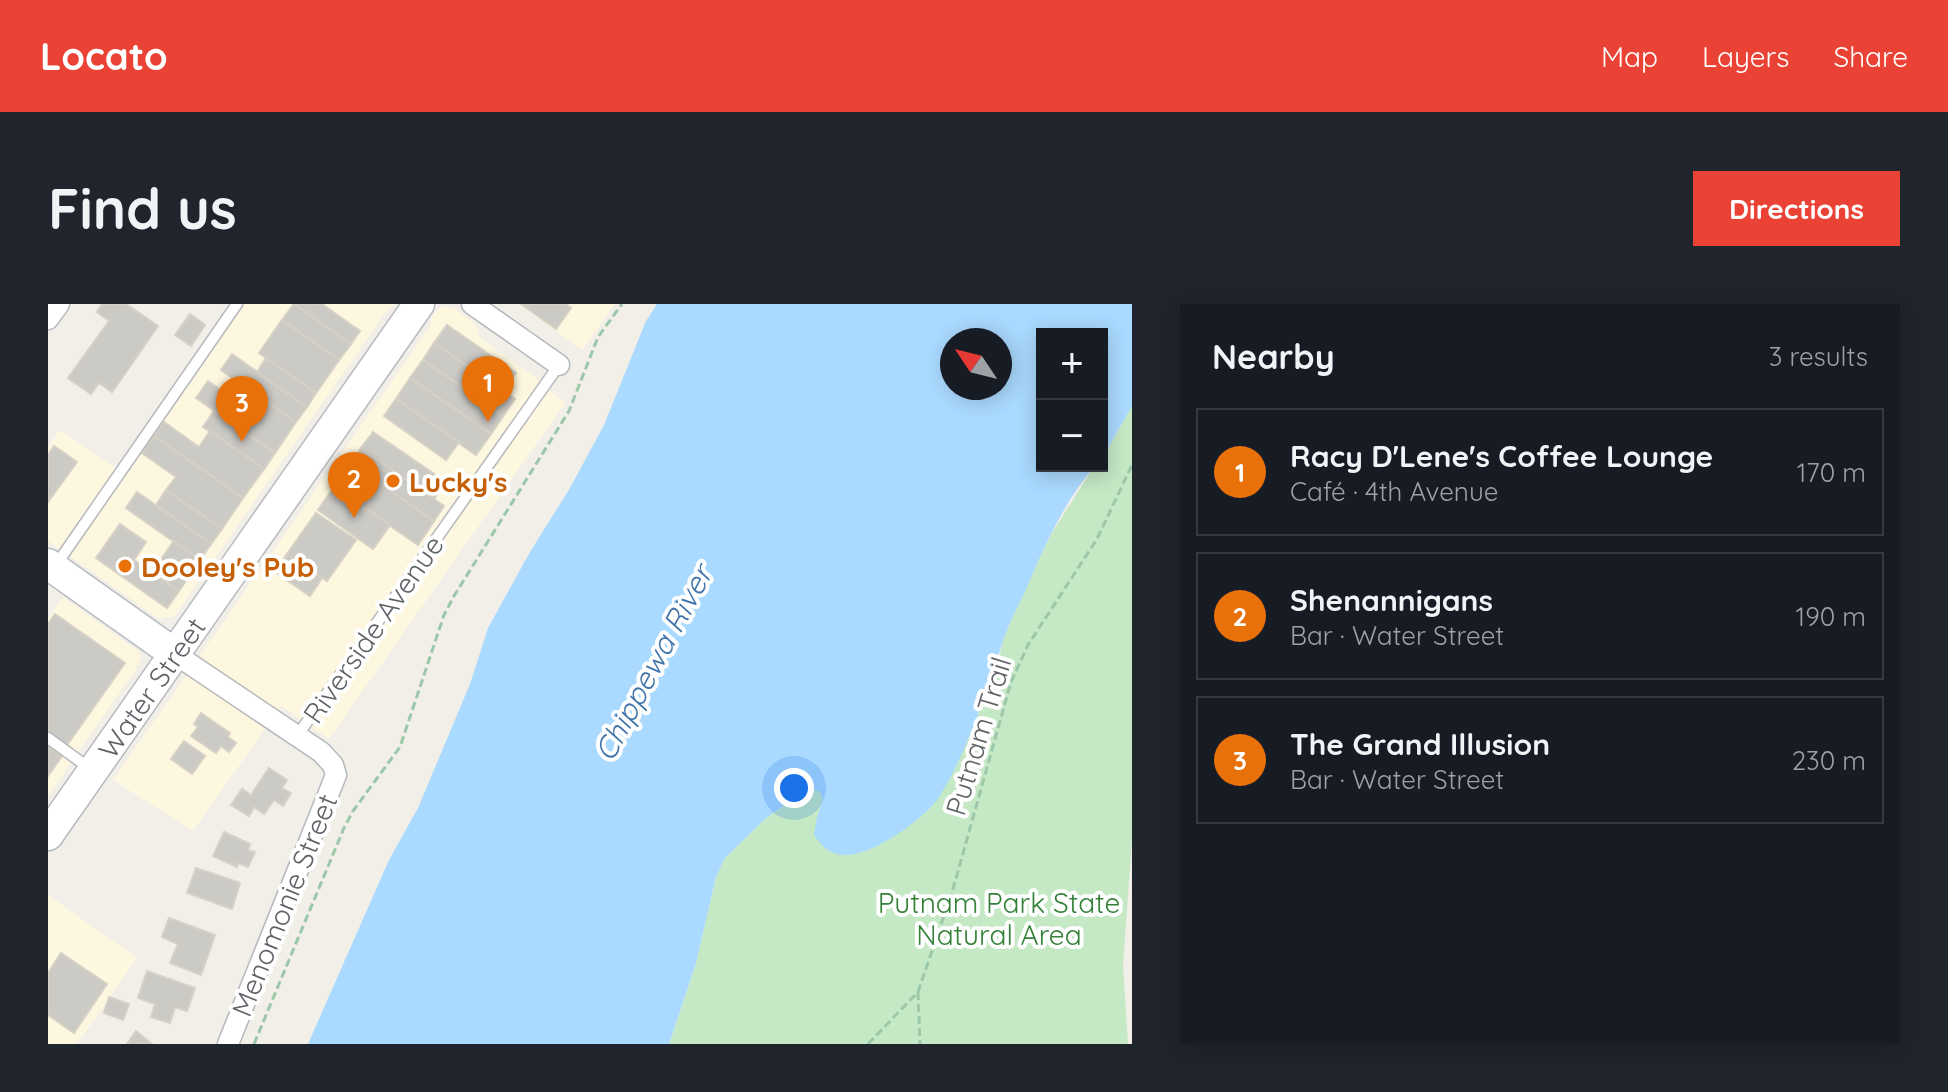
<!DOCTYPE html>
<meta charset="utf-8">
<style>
body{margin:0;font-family:Quicksand,sans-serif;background:#20242c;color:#f1f3f6}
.controls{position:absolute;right:24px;top:24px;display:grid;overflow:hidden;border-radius:0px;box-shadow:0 4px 20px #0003}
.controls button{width:72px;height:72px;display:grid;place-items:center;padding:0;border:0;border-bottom:2px solid #363941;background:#171b24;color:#f1f3f6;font:40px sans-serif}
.compass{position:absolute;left:892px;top:24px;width:72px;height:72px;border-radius:50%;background:#171b24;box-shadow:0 4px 20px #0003;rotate:305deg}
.you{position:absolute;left:746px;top:484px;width:28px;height:28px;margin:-20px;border:6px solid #fff;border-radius:50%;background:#1a73e8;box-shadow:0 0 0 12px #1a73e833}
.badge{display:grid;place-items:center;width:52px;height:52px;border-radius:50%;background:#ea4335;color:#fff;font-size:26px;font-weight:700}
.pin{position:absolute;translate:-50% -66px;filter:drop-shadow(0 2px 4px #0008)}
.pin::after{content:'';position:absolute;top:42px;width:28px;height:24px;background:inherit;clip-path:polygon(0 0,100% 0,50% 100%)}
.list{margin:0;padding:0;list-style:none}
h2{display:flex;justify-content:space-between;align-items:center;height:104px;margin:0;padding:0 32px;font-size:34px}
h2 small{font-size:26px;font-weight:400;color:#9ea1a6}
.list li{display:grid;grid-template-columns:52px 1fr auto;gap:24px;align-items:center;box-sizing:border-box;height:128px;margin:0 16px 16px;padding:0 16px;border:2px solid #363941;border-radius:0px}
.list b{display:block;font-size:30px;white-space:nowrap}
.list p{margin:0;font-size:26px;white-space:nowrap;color:#9ea1a6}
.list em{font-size:26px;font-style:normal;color:#9ea1a6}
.map{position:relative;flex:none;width:1084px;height:740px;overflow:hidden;border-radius:0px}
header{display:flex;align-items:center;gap:48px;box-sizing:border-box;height:112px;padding:0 40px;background:#ea4335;color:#fff}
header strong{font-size:38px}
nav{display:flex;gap:44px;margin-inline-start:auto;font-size:28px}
.intro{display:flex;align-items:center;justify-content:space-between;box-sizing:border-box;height:192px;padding:0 48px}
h1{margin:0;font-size:56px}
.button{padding:20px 36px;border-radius:0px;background:#ea4335;color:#fff;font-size:28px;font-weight:700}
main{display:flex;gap:48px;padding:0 48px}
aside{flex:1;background:#171b24;border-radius:0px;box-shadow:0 4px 20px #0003}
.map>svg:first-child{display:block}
</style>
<header>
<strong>Locato</strong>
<nav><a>Map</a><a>Layers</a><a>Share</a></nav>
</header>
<div class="intro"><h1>Find us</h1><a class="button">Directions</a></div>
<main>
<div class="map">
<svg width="1084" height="740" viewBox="0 0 1084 740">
<rect width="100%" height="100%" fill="#f1efe8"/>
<!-- commercial -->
<g fill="#fef7e0">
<polygon points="196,0 347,0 339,6 129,309 124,313 111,315 0,237 0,143 12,126 77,170"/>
<polygon points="470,0 567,0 534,46"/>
<polygon points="395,2 406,4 428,21 432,34 484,71 517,99 281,435 233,402 145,527 65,476 381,24 385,10"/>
<polygon points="15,293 91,348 93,352 88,365 0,492 0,315"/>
<polygon points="0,591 89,654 29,740 0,740"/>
</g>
<!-- green -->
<polygon fill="#c5e8c5" points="1084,102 1084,535 1075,661 1080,740 621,740 648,659 668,573 677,554 717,515 755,488 764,485 772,488 775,495 769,513 891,493 907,463 950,359 956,332 1002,232 1042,169 1047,162 1054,162 1054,155"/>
<!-- water -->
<path fill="#aadaff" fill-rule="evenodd" d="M609 0H1084V102L1054 155V30H994V162H1047C1015 198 995 246 976 290 969 304 961 319 956 334 941 382 918 451 891 493 877 515 816 559 789 550 778 547 772 540 766 531L769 513 775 495 772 488 764 485 755 488 717 515 677 554 668 573 648 659 621 740H260L341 556 370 504 422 380 440 324 482 248 522 184 556 121 598 17ZM904 36H952V84H904Z"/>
<!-- building -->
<g fill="#cccac5" stroke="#d6d1c6" stroke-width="2">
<polygon points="54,0 78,0 110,22 64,88 51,79 43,90 20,74 61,17 49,8"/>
<polygon points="246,0 303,40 291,56 234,16"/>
<polygon points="246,0 274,0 312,27 303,40"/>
<polygon points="473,0 518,0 523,4 508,25"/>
<polygon points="142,10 157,21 143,42 127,31"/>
<polygon points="234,16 291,56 268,89 211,49"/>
<polygon points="399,21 468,69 455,87 386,39"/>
<polygon points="386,39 467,95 455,112 375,56"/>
<polygon points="184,50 259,103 248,118 173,66"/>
<polygon points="218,54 268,89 259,103 209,68"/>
<polygon points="375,56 455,112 443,130 362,74"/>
<polygon points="362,74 443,130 428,151 348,95"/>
<polygon points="160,77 180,91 189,78 248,118 227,149 148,94"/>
<polygon points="348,95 411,138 398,156 336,112"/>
<polygon points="166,107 227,149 216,165 155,123"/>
<polygon points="116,118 151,143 162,127 216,165 195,194 106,132"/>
<polygon points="325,128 398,178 386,195 313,144"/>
<polygon points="106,132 195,194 174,225 118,186 128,173 94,149"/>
<polygon points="6,142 29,158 0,198 0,151"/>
<polygon points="313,144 396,202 386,217 303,159"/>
<polygon points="303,159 386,217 370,241 286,183"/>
<polygon points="286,183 342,221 325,245 270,206"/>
<polygon points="118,186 174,225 163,240 108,201"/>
<polygon points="89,188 163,240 152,256 78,204"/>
<polygon points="268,209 308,236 279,277 239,250"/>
<polygon points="72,220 98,238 86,256 131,287 119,304 48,254"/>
<polygon points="126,237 152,256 131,287 104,268"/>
<polygon points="239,250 274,274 262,292 227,268"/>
<polygon points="7,310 77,359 19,441 0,428 0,320"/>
<polygon points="153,409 182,429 180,433 188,439 181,448 173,442 168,449 143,432 150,423 146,420"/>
<polygon points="136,437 157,452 144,470 123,455"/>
<polygon points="0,442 14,452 0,472"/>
<polygon points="221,464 239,476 234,484 243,489 235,502 226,496 216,510 206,503 201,512 183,501 194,485 203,491"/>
<polygon points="176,528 202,540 200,546 207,548 200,563 190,559 189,563 165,552"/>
<polygon points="148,564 192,579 184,605 139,589"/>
<polygon points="121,614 167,631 153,671 122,659 130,640 114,633"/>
<polygon points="13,649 59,680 26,729 0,711 0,669"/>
<polygon points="99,667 147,684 139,707 127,703 122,719 103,713 107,700 90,694"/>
<polygon points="61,693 81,700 75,716 56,709"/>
<polygon points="88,727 104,740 79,740"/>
</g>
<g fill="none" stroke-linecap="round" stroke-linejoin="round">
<!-- service casing -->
<g stroke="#b5b8bc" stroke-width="13">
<g id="service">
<polyline points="8,261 189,0"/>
<polyline points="249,432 511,61"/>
<polyline points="0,434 44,466"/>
</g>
</g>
<!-- minor casing -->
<g stroke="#b5b8bc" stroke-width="23">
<g id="minor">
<polyline points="424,0 511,61"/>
<polyline points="0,15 11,0"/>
<polyline points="127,350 273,448 285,461 288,471 180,740"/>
</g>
</g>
<!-- secondary casing -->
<g stroke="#b6babf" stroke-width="33">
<g id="secondary">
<polyline points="0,260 127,350"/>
<path id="s1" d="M0 531 371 0"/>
</g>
</g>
<!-- path -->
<g stroke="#9cc7a9" stroke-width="3" stroke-dasharray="8 4" stroke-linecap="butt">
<polyline points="870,688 872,740"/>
<polyline points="206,740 296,524 305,507 352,443 396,311 406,292 521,107 550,33 574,0"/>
<polyline points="820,740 870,688 905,585 963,378 980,341 1049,235 1084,161"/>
</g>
<!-- service -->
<use href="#service" stroke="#fff" stroke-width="10"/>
<!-- minor -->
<use href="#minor" stroke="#fff" stroke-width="20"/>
<!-- secondary -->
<use href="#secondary" stroke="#fff" stroke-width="30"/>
</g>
<!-- markers -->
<g fill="#e8710a" stroke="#fff" stroke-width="3">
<circle cx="345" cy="177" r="8"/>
<circle cx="77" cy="262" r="8"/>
</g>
<g text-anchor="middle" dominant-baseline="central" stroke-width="8" stroke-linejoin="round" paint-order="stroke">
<!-- food labels -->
<g font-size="28" font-weight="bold" fill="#c56008" stroke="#fff" text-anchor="start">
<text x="361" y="177">Lucky's</text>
<text x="93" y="262">Dooley's Pub</text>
</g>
<!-- street labels -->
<g font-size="28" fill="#5f6368" stroke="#fff">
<text transform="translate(325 325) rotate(-55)">Riverside Avenue</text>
<text stroke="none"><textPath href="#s1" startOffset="180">Water Street</textPath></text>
<text transform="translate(930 432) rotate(-73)">Putnam Trail</text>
<text transform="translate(236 601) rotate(-68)">Menomonie Street</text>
</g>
<!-- park labels -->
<g font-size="28" fill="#348238" stroke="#fff">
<text x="951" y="598">Putnam Park State<tspan x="951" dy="32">Natural Area</tspan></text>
</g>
<!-- water labels -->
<g font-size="30" font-style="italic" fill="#4174aa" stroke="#fff">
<text transform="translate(605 359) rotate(-62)">Chippewa River</text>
</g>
</g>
</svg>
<div class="controls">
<button>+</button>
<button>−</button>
</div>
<svg class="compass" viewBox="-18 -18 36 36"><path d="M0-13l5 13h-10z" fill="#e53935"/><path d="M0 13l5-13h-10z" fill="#9ea1a6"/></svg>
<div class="you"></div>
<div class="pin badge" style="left:440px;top:118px;background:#e8710a">1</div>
<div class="pin badge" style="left:306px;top:214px;background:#e8710a">2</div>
<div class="pin badge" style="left:194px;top:138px;background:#e8710a">3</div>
</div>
<aside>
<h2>Nearby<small>3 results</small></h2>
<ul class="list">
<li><span class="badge" style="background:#e8710a">1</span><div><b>Racy D'Lene's Coffee Lounge</b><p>Café · 4th Avenue</p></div><em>170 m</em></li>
<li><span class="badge" style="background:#e8710a">2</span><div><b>Shenannigans</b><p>Bar · Water Street</p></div><em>190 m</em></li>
<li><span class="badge" style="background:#e8710a">3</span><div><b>The Grand Illusion</b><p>Bar · Water Street</p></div><em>230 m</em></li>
</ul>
</aside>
</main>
